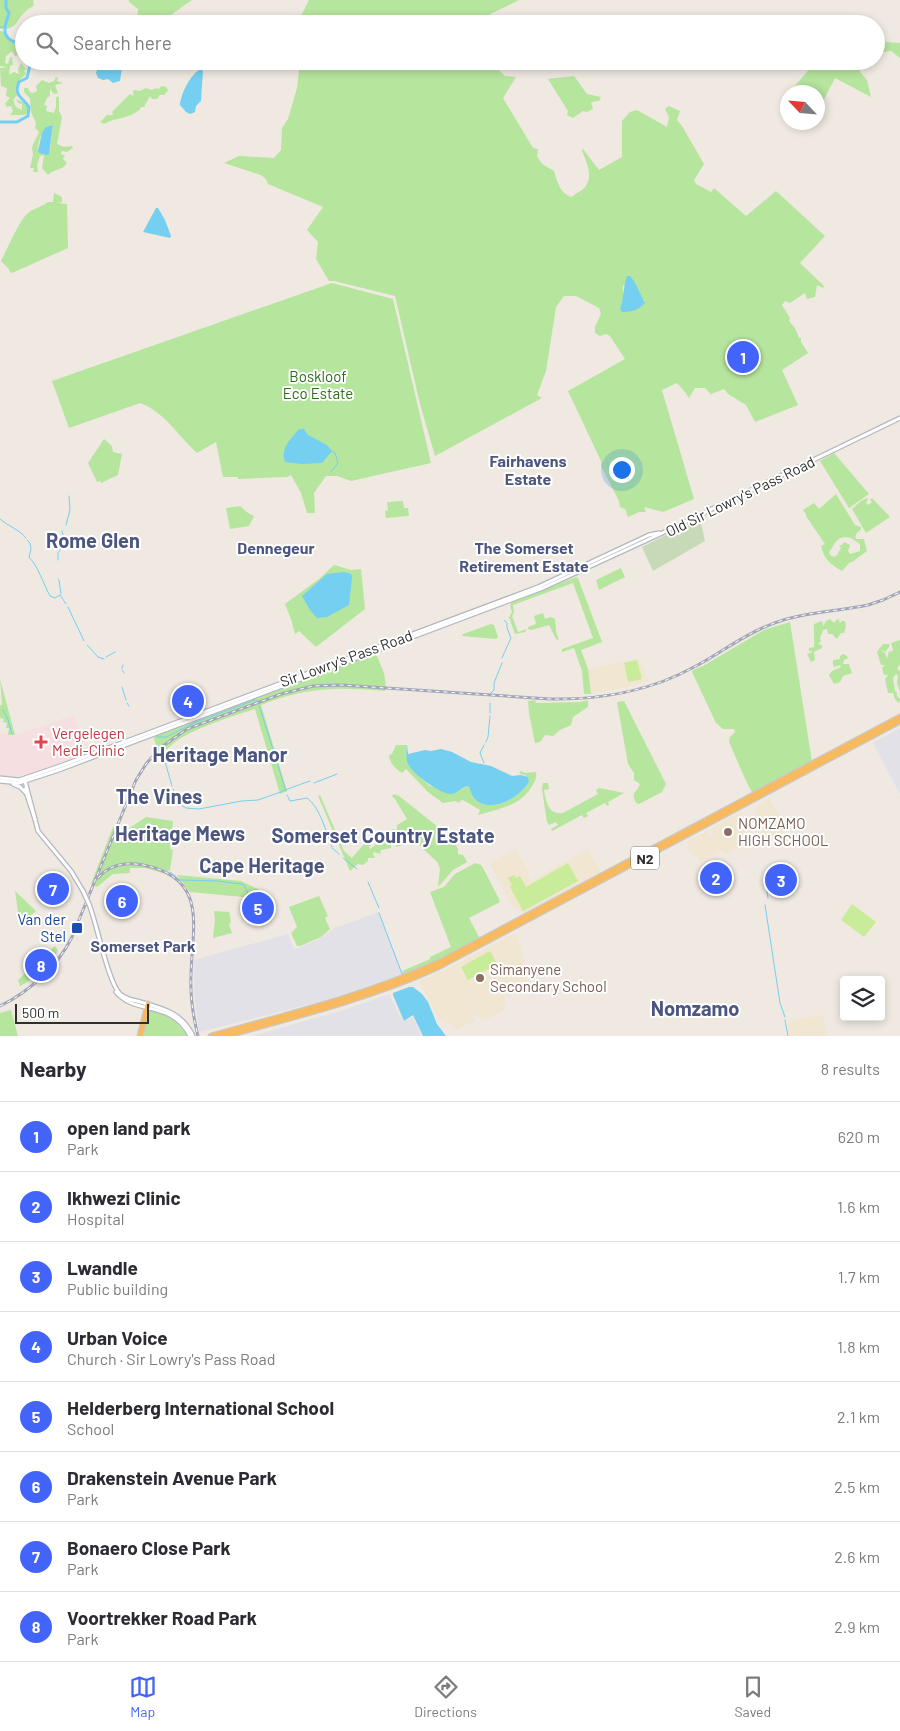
<!DOCTYPE html>
<meta charset="utf-8">
<style>
body{margin:0;font-family:Barlow,sans-serif;background:#f2f2f3;color:#2b2b33}
.controls{position:absolute;right:15px;bottom:15px;display:grid;overflow:hidden;border-radius:5px;box-shadow:0 2px 8px #0003}
.controls button{width:45px;height:45px;display:grid;place-items:center;padding:0;border:0;border-bottom:1px solid #e1e1e2;background:#fff;color:#2b2b33;font:25px sans-serif}
.compass{position:absolute;left:780px;top:85px;width:45px;height:45px;border-radius:50%;background:#fff;box-shadow:0 2px 8px #0003;rotate:296deg}
.scale{position:absolute;left:15px;bottom:12px;width:134px;box-sizing:border-box;padding-left:5px;border:2px solid #2e2e2e;border-top:0;font-size:14px;line-height:18px;white-space:nowrap;color:#2e2e2e;-webkit-text-stroke:4px #fff;paint-order:stroke}
.you{position:absolute;left:621px;top:469px;width:18px;height:18px;margin:-12px;border:4px solid #fff;border-radius:50%;background:#1a73e8;box-shadow:0 0 0 8px #1a73e833}
.badge{display:grid;place-items:center;width:32px;height:32px;border-radius:50%;background:#4264fb;color:#fff;font-size:16px;font-weight:700}
.pin{position:absolute;translate:-50% -50%;border:2px solid #fff;box-shadow:0 1px 5px #0006}
.list{margin:0;padding:0;list-style:none}
h2{display:flex;justify-content:space-between;align-items:center;height:65px;margin:0;padding:0 20px;font-size:21px}
h2 small{font-size:16px;font-weight:400;color:#7c7c81}
.list li{display:grid;grid-template-columns:32px 1fr auto;gap:15px;align-items:center;box-sizing:border-box;height:70px;padding:0 20px;border-top:1px solid #e1e1e2}
.list b{display:block;font-size:19px;white-space:nowrap}
.list p{margin:0;font-size:16px;white-space:nowrap;color:#7c7c81}
.list em{font-size:16px;font-style:normal;color:#7c7c81}
.icon{flex:none;width:28px;height:28px;fill:none;stroke:currentColor;stroke-width:2;stroke-linecap:round;stroke-linejoin:round}
.map{position:relative;flex:none;width:900px;height:1036px;overflow:hidden}
.search{position:absolute;background:#fff;box-shadow:0 2px 8px #0003;left:15px;right:15px;top:15px;height:55px;display:flex;align-items:center;gap:12px;box-sizing:border-box;padding:0 18px;border-radius:28px;color:#7c7c81;font-size:19px}
.sheet{height:625px;background:#fff}
nav{display:flex;justify-content:space-around;align-items:center;box-sizing:border-box;height:70px;border-top:1px solid #e1e1e2;background:#fff;font-size:14px;color:#7c7c81}
nav a{display:grid;justify-items:center;gap:2px}
nav .on{color:#4264fb}
.map>svg:first-child{display:block}
</style>
<div class="map">
<svg width="900" height="1036" viewBox="0 0 900 1036">
<rect width="100%" height="100%" fill="#efe9e1"/>
<!-- industrial -->
<g fill="#e3e1e8">
<polygon points="900,728 900,794 873,743"/>
<polygon points="379,912 403,974 323,1001 199,1032 194,992 194,960 288,934 294,949 298,948 319,939 335,928"/>
<polygon points="389,994 403,1022 413,1017 421,1036 252,1036 344,1010"/>
</g>
<!-- education -->
<g fill="#f0e6d1">
<polygon points="636,659 640,661 648,680 628,687 591,694 588,669"/>
<polygon points="769,798 787,829 765,843 761,843 755,809 758,805"/>
<polygon points="742,812 747,844 725,854 722,850 699,862 697,857 687,849 690,846 687,841 707,831 711,836 714,835 710,829"/>
<polygon points="515,849 529,872 527,875 531,881 588,849 601,872 523,913 512,906 490,864"/>
<polygon points="242,897 264,899 271,913 252,920"/>
<polygon points="513,934 517,935 522,952 528,986 508,997 507,991 503,991 506,1009 484,1021 476,1014 465,992 475,1014 472,1016 475,1021 456,1030 453,1026 440,1021 419,981 453,966"/>
<polygon points="823,1015 827,1036 789,1036 787,1025 792,1020"/>
</g>
<!-- medical -->
<g fill="#f5dfe0">
<polygon points="74,715 85,748 81,750 83,755 28,774 14,777 0,775 0,732 15,735"/>
<polygon points="721,868 729,882 712,891 703,874 710,870"/>
</g>
<!-- green -->
<g fill="#b6e59e" fill-rule="evenodd">
<path d="M0 0H33L34 5C31 8 26 10 24 13 14 24 17 29 0 29Z"/>
<polygon points="129,0 192,0 158,24 137,24 138,9 129,2"/>
<polygon points="309,0 519,0 470,24 297,24"/>
<polygon points="876,28 880,29 886,42 900,43 900,58 891,51 876,53"/>
<path d="M0 31 5 32C7 42 14 45 24 47V54L15 56 12 51 6 56 5 63 8 64 10 57H12L13 65 10 66 9 75 14 72 19 74 18 69 21 63 26 69 24 71 26 74C19 81 13 83 17 95L13 100 16 107 22 110V104L18 103 16 99 27 104 28 111 25 115H10L13 111 11 106 7 107 5 104 10 98 6 96 7 88 1 86 0 68 8 67 0 66Z"/>
<path d="M300 61H489L505 76 516 77 503 98 533 148 538 149 537 156 542 164 554 171C557 181 560 194 572 197 575 194 578 192 582 190 595 179 587 163 582 151L583 149 599 170 622 157V121L630 112 637 110 667 127 669 117 665 109 669 106 680 111 677 120 682 126 704 164 694 180 696 184 711 192 714 188 746 216 776 191 825 236 800 263 824 286 823 288 817 285 815 297 807 299 805 293 790 303 785 301 782 305 790 318 789 321 795 328 799 338H801V342L808 353 782 370 798 405 755 422 746 405 728 394 724 389 711 394 705 388H695L689 398 685 392 677 383 662 390 694 499 663 512 644 507 646 512H639L628 517 625 509 620 507 619 501 601 466V461L568 391 625 359 610 336 606 334 600 336 595 333V327L601 314 599 308 576 296H564L556 307 546 371 537 395 542 398 435 456 420 404 395 296 334 281H329L316 259 318 242 307 230 323 207 268 184 266 179 261 175 224 163 239 156 274 158 281 150 282 128 288 119 297 88ZM623 285 639 290 641 298 645 301 620 309 623 299Z"/>
<polygon points="816,61 863,61 860,72 867,80 871,97 835,78 818,111 818,92 790,92"/>
<polygon points="574,76 587,94 601,97 599,101 591,102 593,109 587,112 583,111 573,118 567,115 568,111 548,79"/>
<path d="M56 77 58 78 57 81 63 83 55 85 58 93 54 94 50 89V96L47 98 44 105 47 106 46 111 54 113 56 107V98L58 96 59 97V111L62 117 57 144 64 147 72 146 73 148 67 152 62 151 61 152 62 155H65L63 159 67 163C62 171 53 169 48 175L42 168 44 155 40 156 37 165 38 172H33L34 168H30L33 155 32 147 39 132 35 128 36 123 31 112 30 98 24 92V88H28L30 92 33 93 37 91 36 86 42 80 49 83 54 81ZM52 125 53 126 50 150 39 153C36 144 42 129 52 125Z"/>
<path d="M161 86 166 87 168 90 164 95H160L157 99H152L150 96 144 107H140L141 108C131 119 116 117 104 124L100 122 107 115H113L112 112 130 94 134 96 133 92 134 90 140 91 146 88 152 90 156 88 159 89Z"/>
<path d="M54 193 62 197V202L58 203 67 204 68 248 12 273 10 272 8 268 1 261C7 250 19 221 27 214 33 208 42 207 48 202H53Z"/>
<path d="M332 283 393 299 431 463 351 481 337 476H326L314 493 315 513H307L301 493 291 475 287 477 238 479V477H223L216 442 197 453C178 436 165 412 140 403L69 428 52 381Z"/>
<polygon points="104,439 112,446 113,452 122,454 118,475 101,483 100,481 97,482 88,463"/>
<polygon points="834,453 869,494 849,508 820,461"/>
<path d="M836 494 855 525 861 527V529C858 533 854 534 856 539H864L867 551 852 562H850L842 571C830 564 824 559 821 546L825 544 806 516V514L803 510 814 503 819 509ZM845 537 851 538 860 544V551L850 554 848 551 850 545 844 542 842 545H839L841 548 837 555 834 557 830 555 829 552C833 548 834 542 839 539 840 537 843 538 845 537Z"/>
<polygon points="867,498 868,500 866,502 868,505 872,502 870,500 872,498 890,517 866,533 852,509 861,501"/>
<polygon points="403,501 404,508 408,508 409,516 386,518 385,511 388,510 387,502"/>
<polygon points="240,506 248,513 254,516 249,526 230,529 226,508"/>
<polygon points="334,565 351,570 361,569 365,609 316,647 299,631 295,634 291,619 285,604 319,579"/>
<polygon points="621,568 625,577 599,590 596,580"/>
<polygon points="576,577 578,578 602,642 581,650 588,669 591,694 584,694 582,671 574,648 562,652 562,649 593,638 573,583 513,605 514,612 512,616 518,632 527,629 525,632 515,634 509,617 512,612 510,606 511,603"/>
<polygon points="543,613 545,619 551,617 555,619 556,631 559,640 556,639 549,625 531,630 528,629 528,627 536,624 534,616"/>
<path d="M830 619 834 623 837 619 839 620 840 623 842 621H845L846 626 844 633H841L837 639 832 634H828L827 629 823 630 820 638 821 641 818 644 822 645V648L814 652 815 660 811 662 807 654 813 652 809 651V648L814 647C815 639 813 632 814 624L822 621 823 626 826 621Z"/>
<path d="M790 622 812 762 753 793C749 790 733 750 729 742L730 737 735 732 734 729H723L716 723 692 672 693 670 703 666 764 630Z"/>
<polygon points="491,624 494,625 498,637 496,639 462,636 463,634"/>
<polygon points="900,640 900,664 897,669 900,671 900,691 897,684 898,676 896,674 893,678 895,691 897,693 897,696 900,699 899,703 895,699 893,693 888,693 885,679 888,675 884,675 882,668 885,665 881,665 877,652 883,644 889,644 889,647 885,652 883,650 882,651 885,653 887,659 889,651 892,652 893,649 891,643"/>
<path d="M373 654H376C382 668 387 676 385 691 337 687 306 687 261 705L287 791 280 794 255 709C230 717 204 725 181 738 173 742 168 750 159 754L154 739 156 735Z"/>
<polygon points="843,654 847,656 848,658 844,660 843,664 849,664 852,673 843,676 840,682 834,684 829,675 832,671 841,667 840,665 834,667 833,665 833,660 840,659 840,656"/>
<polygon points="0,679 15,735 8,735 9,728 6,728 7,723 3,722 4,719 0,718 0,706 2,704"/>
<polygon points="535,700 536,703 580,702 588,700 588,707 573,717 571,725 560,730 553,736 545,735 541,741 537,743 535,743 529,713 528,701"/>
<path d="M624 701 666 784 662 792 639 804 636 803C630 790 637 794 640 784L634 780V773L628 764 617 702Z"/>
<path d="M396 745H407L406 752 408 764 422 779 430 786 457 792 467 786 469 787C471 792 472 797 477 801 493 813 520 797 529 782L527 776 519 773 521 771 525 773 536 772C537 779 535 781 532 786 521 806 498 809 478 815L480 810 463 800 460 801V803L455 801 443 803 428 792 406 769 402 773C395 768 390 764 389 755L392 754Z"/>
<path d="M543 783H548L549 789 544 790C546 802 548 815 563 813L598 794 596 790 599 788 624 793 608 802 609 805 607 806 605 803 586 813 588 816 584 818 582 815 552 831 551 829 558 825 556 822 549 825 547 822 542 789Z"/>
<polygon points="394,794 399,796 452,838 458,849 458,854 463,855 467,862 453,870 440,885 438,886 440,869 438,863 412,838 404,845 397,840 384,833 388,829 390,831 393,829 397,830 397,825 407,819 395,799 392,796"/>
<polygon points="320,795 344,851 352,858 364,844 373,839 369,848 371,849 376,844 380,844 381,838 385,836 402,845 396,847 395,844 393,843 391,845 391,848 381,850 380,854 374,852 373,854 375,858 368,858 368,861 363,865 358,864 350,871 318,796"/>
<polygon points="146,817 173,821 170,849 173,850 170,870 162,873 146,868 130,868 130,873 113,874 97,887 91,884 113,827 118,829 116,834 119,835"/>
<polygon points="475,863 481,865 483,868 499,899 500,902 469,918 480,939 448,956 404,976 402,971 430,959 430,957 451,947 430,892 444,887 455,874"/>
<polygon points="177,875 241,881 268,894 271,901 267,902 264,899 190,892"/>
<polygon points="15,891 36,911 28,918 19,919"/>
<polygon points="319,896 328,916 325,918 330,929 321,937 300,946 297,946 291,933 297,927 289,907"/>
<polygon points="214,911 229,912 231,921 229,925 232,933 213,938 215,920"/>
<path d="M55 946 58 950C53 960 30 982 20 986L18 980Z"/>
<polygon points="151,1009 174,1020 188,1036 141,1036 149,1010"/>
<polygon points="11,1010 18,1036 0,1036 0,1013"/>
</g>
<!-- cemetery -->
<polygon fill="#c8d9b8" points="700,518 705,541 653,571 642,547"/>
<!-- pitch -->
<g fill="#c9ec9a">
<polygon points="637,660 642,679 628,682 624,663"/>
<polygon points="568,863 578,881 523,911 510,887 512,885 508,878 514,875 516,878 520,876 526,887"/>
<polygon points="852,904 876,922 864,937 841,920"/>
<polygon points="490,951 497,964 468,980 461,967"/>
</g>
<!-- water -->
<g fill="#75cff0">
<polygon points="100,61 123,61 120,81 113,83 108,79 103,80 98,78 96,73"/>
<path d="M201 69 203 71 201 101 196 106 195 112 190 114 186 112 180 105C181 94 190 74 201 69Z"/>
<polygon points="53,125 49,154 47,155 39,153 38,151 42,133 46,127"/>
<polygon points="156,208 158,208 165,220 171,236 170,238 143,232"/>
<path d="M627 276H630C637 284 640 294 645 303 638 310 632 312 622 312L620 309C624 298 623 287 627 276Z"/>
<path d="M299 429H304L308 435 327 445 332 451 322 463 301 464 285 462C280 448 291 439 299 429Z"/>
<polygon points="345,572 351,574 352,577 349,605 327,617 317,618 310,610 302,596 327,574"/>
<path d="M407 745 408 754 425 750 431 751 441 749 452 752 471 762 491 766 512 776 521 775 528 777 529 782C520 797 493 813 477 801 472 797 471 792 469 787L467 786C461 788 457 794 450 794 439 793 413 774 408 764 406 760 406 750 407 745Z"/>
<polygon points="409,987 413,987 422,994 428,1002 437,1024 446,1036 423,1036 413,1015 404,1021 393,995 393,993"/>
</g>
<g fill="none" stroke-linecap="round" stroke-linejoin="round">
<!-- stream -->
<g stroke="#75cff0" stroke-width="1">
<polyline points="0,27 4,27"/>
<polyline points="331,472 338,463 335,453 332,451"/>
<path d="M0 519C8 526 20 530 26 538"/>
<polyline points="66,525 70,510 69,496"/>
<path d="M27 540 30 543 31 549 29 557C39 568 43 583 50 596L55 598 60 595 66 604"/>
<polyline points="58,560 58,553 65,542 62,531"/>
<polyline points="58,579 59,580 61,594"/>
<polyline points="68,607 84,641"/>
<polyline points="87,645 98,657 104,659"/>
<polyline points="106,657 115,652"/>
<polyline points="502,658 511,638 507,628 507,623 504,620"/>
<polyline points="122,668 123,665"/>
<polyline points="122,670 124,673"/>
<polyline points="122,687 126,700"/>
<polyline points="491,693 494,690 494,683 502,663"/>
<polyline points="127,703 129,706"/>
<polyline points="490,703 490,713"/>
<polyline points="259,705 286,791"/>
<polyline points="3,710 8,720 12,734"/>
<polyline points="157,737 166,737 194,723 255,700 258,701"/>
<polyline points="486,742 488,737 490,716"/>
<polyline points="162,751 172,786"/>
<polyline points="484,763 480,753 484,745"/>
<polyline points="314,783 337,774"/>
<polyline points="173,789 179,804 186,808 199,809 242,801 258,800 281,792"/>
<polyline points="282,791 310,781"/>
<path d="M287 795 290 801 307 798C320 807 326 832 332 847"/>
<polyline points="332,848 339,854"/>
<polyline points="343,858 357,869"/>
<polyline points="170,872 180,880 218,881 241,884 244,885 248,894 269,896"/>
<polyline points="765,879 768,898"/>
<polyline points="368,882 379,908"/>
<polyline points="765,905 780,1003 785,1017"/>
<polyline points="379,913 402,974 406,975"/>
<polyline points="785,1020 788,1036"/>
</g>
<!-- river -->
<g stroke="#75cff0" stroke-width="3">
<path d="M6 0V8L9 13C2 33 2 39 24 46"/>
<path d="M0 122H17L28 116 29 107C23 98 13 95 19 82L27 78 30 65 33 61"/>
</g>
<!-- secondary casing -->
<g stroke="#b4b7c1" stroke-width="5.5">
<g id="secondary">
<polyline points="0,778 19,780 63,765 538,587 649,535 659,533"/>
<polyline points="0,781 19,783 56,771 543,588 658,535 900,418"/>
<polyline points="25,781 38,831 71,871 83,891"/>
<polyline points="13,784 20,787 26,793"/>
<polyline points="25,789 35,819"/>
<path d="M89 904C97 924 108 982 120 994 125 998 131 1000 137 1001 161 1008 182 1012 193 1036"/>
<path d="M116 992C136 1016 171 999 190 1036"/>
</g>
</g>
<!-- trunk casing -->
<g stroke="#c9c9c9" stroke-width="7">
<g id="trunk">
<polyline points="140,1036 148,1004"/>
<path d="M211 1036C290 1014 368 995 442 961L900 717"/>
<path d="M225 1036C297 1016 370 998 438 967L900 721"/>
</g>
</g>
<!-- secondary -->
<use href="#secondary" stroke="#fff" stroke-width="3"/>
<!-- trunk -->
<use href="#trunk" stroke="#f8ba60" stroke-width="4.5"/>
<!-- rail casing -->
<g stroke="#a3a6b8" stroke-width="3">
<g id="rail">
<path d="M98 878C110 864 126 862 143 865 209 878 192 927 191 975 190 996 193 1016 198 1036"/>
<path d="M0 1006C29 992 58 966 72 937L136 780 146 764 160 748 187 729 281 694 313 686 341 685 550 699C599 700 651 691 694 667 719 654 742 636 767 626 798 612 835 612 868 605L883 600 900 592"/>
</g>
</g>
<!-- rail -->
<use href="#rail" stroke="#fff" stroke-width="1" stroke-dasharray="4" stroke-linecap="butt"/>
<!-- secondary-bridge casing -->
<g stroke="#b4b7c1" stroke-width="5.5" stroke-linecap="butt">
<polyline id="secondary-bridge" points="83,891 89,904"/>
</g>
<!-- secondary-bridge -->
<use href="#secondary-bridge" stroke="#fff" stroke-width="3"/>
</g>
<!-- markers -->
<path fill="#e0444e" stroke="#fff" stroke-width="2" d="M38.5 734.5h5v5h5v5h-5v5h-5v-5h-5v-5h5z"/>
<g fill="#8d6e63" stroke="#fff" stroke-width="2">
<circle cx="728" cy="832" r="5"/>
<circle cx="480" cy="978" r="5"/>
</g>
<rect fill="#1a4fb4" stroke="#fff" stroke-width="2" x="71" y="922" width="12" height="12" rx="2.5"/>
<g text-anchor="middle" dominant-baseline="central" stroke-width="4" stroke-linejoin="round" paint-order="stroke">
<!-- shield labels -->
<rect fill="#fff" stroke="#6d6d6d" stroke-width="1" x="631" y="846.5" width="28" height="23" rx="4"/>
<g font-size="14" font-weight="bold" fill="#2e2e2e">
<text x="645" y="858">N2</text>
</g>
<!-- park labels -->
<g font-size="15" fill="#2c6e1b" stroke="#fff">
<text x="318" y="376">Boskloof<tspan x="318" dy="17">Eco Estate</tspan></text>
</g>
<!-- street labels -->
<g font-size="15" fill="#2e2e2e" stroke="#fff">
<text transform="translate(740 496) rotate(-26)">Old Sir Lowry's Pass Road</text>
<text transform="translate(346 658) rotate(-20)">Sir Lowry's Pass Road</text>
</g>
<!-- health labels -->
<g font-size="15" fill="#be3a42" stroke="#fff" text-anchor="start">
<text x="52" y="733">Vergelegen<tspan x="52" dy="17">Medi-Clinic</tspan></text>
</g>
<!-- education labels -->
<g font-size="15" fill="#785e54" stroke="#fff" text-anchor="start">
<text x="738" y="823">NOMZAMO<tspan x="738" dy="17">HIGH SCHOOL</tspan></text>
<text x="490" y="969">Simanyene<tspan x="490" dy="17">Secondary School</tspan></text>
</g>
<!-- transit labels -->
<g font-size="15" fill="#164399" stroke="#fff" text-anchor="end">
<text x="66" y="919">Van der<tspan x="66" dy="17">Stel</tspan></text>
</g>
<!-- neighbourhood labels -->
<g font-size="16" font-weight="bold" fill="#4d5680" stroke="#fff">
<text x="528" y="460">Fairhavens<tspan x="528" dy="18">Estate</tspan></text>
<text x="276" y="547">Dennegeur</text>
<text x="524" y="547">The Somerset<tspan x="524" dy="18">Retirement Estate</tspan></text>
<text x="143" y="945">Somerset Park</text>
</g>
<!-- district labels -->
<g font-size="20" font-weight="bold" fill="#4d5680" stroke="#fff">
<text x="93" y="540">Rome Glen</text>
<text x="220" y="754">Heritage Manor</text>
<text x="159" y="796">The Vines</text>
<text x="180" y="833">Heritage Mews</text>
<text x="383" y="835">Somerset Country Estate</text>
<text x="262" y="865">Cape Heritage</text>
<text x="695" y="1008">Nomzamo</text>
</g>
</g>
</svg>
<div class="controls">
<button><svg class="icon" aria-label="layers" viewBox="0 0 24 24"><path d="M12 4l9 5-9 5-9-5zM3 14l9 5 9-5"/></svg></button>
</div>
<svg class="compass" viewBox="-18 -18 36 36"><path d="M0-13l5 13h-10z" fill="#e53935"/><path d="M0 13l5-13h-10z" fill="#7c7c81"/></svg>
<div class="scale">500 m</div>
<div class="you"></div>
<div class="pin badge" style="left:743px;top:357px">1</div>
<div class="pin badge" style="left:716px;top:878px">2</div>
<div class="pin badge" style="left:781px;top:880px">3</div>
<div class="pin badge" style="left:188px;top:701px">4</div>
<div class="pin badge" style="left:258px;top:908px">5</div>
<div class="pin badge" style="left:122px;top:901px">6</div>
<div class="pin badge" style="left:53px;top:889px">7</div>
<div class="pin badge" style="left:41px;top:965px">8</div>
<div class="search"><svg class="icon" aria-label="search" viewBox="0 0 24 24"><circle cx="10" cy="10" r="6"/><path d="M15 15l6 6"/></svg>Search here</div>
</div>
<section class="sheet">
<h2>Nearby<small>8 results</small></h2>
<ul class="list">
<li><span class="badge">1</span><div><b>open land park</b><p>Park</p></div><em>620 m</em></li>
<li><span class="badge">2</span><div><b>Ikhwezi Clinic</b><p>Hospital</p></div><em>1.6 km</em></li>
<li><span class="badge">3</span><div><b>Lwandle</b><p>Public building</p></div><em>1.7 km</em></li>
<li><span class="badge">4</span><div><b>Urban Voice</b><p>Church · Sir Lowry's Pass Road</p></div><em>1.8 km</em></li>
<li><span class="badge">5</span><div><b>Helderberg International School</b><p>School</p></div><em>2.1 km</em></li>
<li><span class="badge">6</span><div><b>Drakenstein Avenue Park</b><p>Park</p></div><em>2.5 km</em></li>
<li><span class="badge">7</span><div><b>Bonaero Close Park</b><p>Park</p></div><em>2.6 km</em></li>
<li><span class="badge">8</span><div><b>Voortrekker Road Park</b><p>Park</p></div><em>2.9 km</em></li>
</ul>
</section>
<nav>
<a class="on"><svg class="icon" aria-label="map" viewBox="0 0 24 24"><path d="M3 6l6-2 6 2 6-2v14l-6 2-6-2-6 2zM9 4v14M15 6v14"/></svg>Map</a>
<a><svg class="icon" aria-label="directions" viewBox="0 0 24 24"><path d="M12 3l9 9-9 9-9-9zM9 14v-3h6M13 9l2 2-2 2"/></svg>Directions</a>
<a><svg class="icon" aria-label="saved" viewBox="0 0 24 24"><path d="M7 4h10v16l-5-4-5 4z"/></svg>Saved</a>
</nav>
